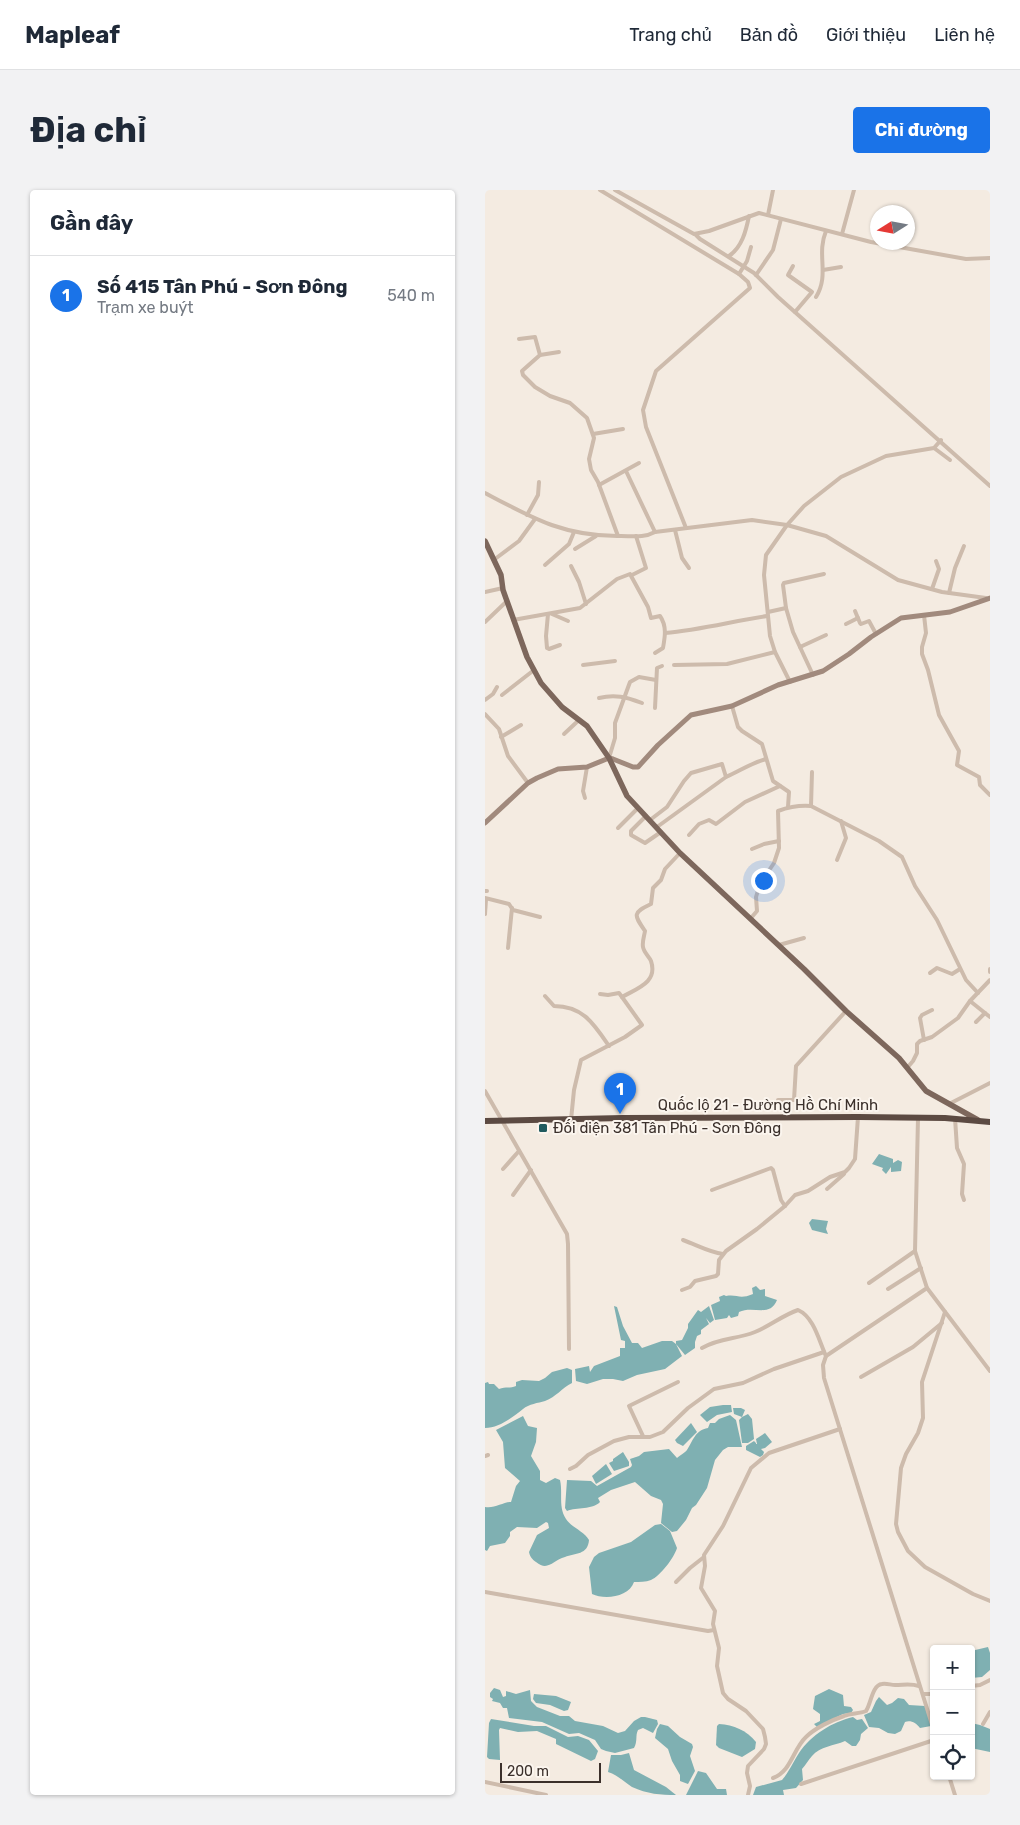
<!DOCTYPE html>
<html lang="vi">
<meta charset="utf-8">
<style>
body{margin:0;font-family:Rubik,sans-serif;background:#f2f2f3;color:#1f2937}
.controls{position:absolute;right:15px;bottom:15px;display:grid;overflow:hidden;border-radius:5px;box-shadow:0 1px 4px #0004}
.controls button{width:45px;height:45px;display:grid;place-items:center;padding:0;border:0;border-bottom:1px solid #e0e1e3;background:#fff;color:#1f2937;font:25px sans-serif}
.compass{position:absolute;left:385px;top:15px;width:45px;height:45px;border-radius:50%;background:#fff;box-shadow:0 1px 4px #0004;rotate:259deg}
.scale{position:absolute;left:15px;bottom:12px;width:101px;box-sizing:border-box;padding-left:5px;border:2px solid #3b302b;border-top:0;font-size:14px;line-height:18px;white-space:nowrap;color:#3b302b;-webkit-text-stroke:4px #fbf5ee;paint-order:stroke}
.you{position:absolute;left:278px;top:690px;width:18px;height:18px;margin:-12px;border:4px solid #fff;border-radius:50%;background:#1a73e8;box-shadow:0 0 0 8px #1a73e833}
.badge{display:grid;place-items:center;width:32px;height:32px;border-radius:50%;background:#1a73e8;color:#fff;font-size:16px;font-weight:700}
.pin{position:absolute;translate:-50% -41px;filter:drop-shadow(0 1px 2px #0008)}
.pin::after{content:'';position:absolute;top:26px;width:18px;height:15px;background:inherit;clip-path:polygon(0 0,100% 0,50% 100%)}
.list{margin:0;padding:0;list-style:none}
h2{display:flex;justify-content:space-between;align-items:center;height:65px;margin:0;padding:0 20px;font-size:21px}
h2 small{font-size:16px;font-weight:400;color:#747a83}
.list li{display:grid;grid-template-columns:32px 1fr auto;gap:15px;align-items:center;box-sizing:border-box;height:80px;padding:0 20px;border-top:1px solid #e0e1e3}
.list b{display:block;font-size:19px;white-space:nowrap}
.list p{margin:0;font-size:16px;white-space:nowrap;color:#747a83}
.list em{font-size:16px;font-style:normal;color:#747a83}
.icon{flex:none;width:28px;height:28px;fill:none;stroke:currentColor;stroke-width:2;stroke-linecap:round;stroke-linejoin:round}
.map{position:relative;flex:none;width:505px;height:1605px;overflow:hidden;border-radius:5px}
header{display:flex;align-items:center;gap:30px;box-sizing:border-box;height:70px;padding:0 25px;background:#fff;border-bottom:1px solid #e0e1e3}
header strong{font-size:24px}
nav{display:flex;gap:28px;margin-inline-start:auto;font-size:18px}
.intro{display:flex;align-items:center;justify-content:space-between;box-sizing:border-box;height:120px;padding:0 30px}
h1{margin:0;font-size:35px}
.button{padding:12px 22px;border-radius:5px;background:#1a73e8;color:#fff;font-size:18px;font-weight:700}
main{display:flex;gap:30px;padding:0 30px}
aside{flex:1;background:#fff;border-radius:5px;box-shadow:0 1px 4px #0004}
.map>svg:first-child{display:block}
</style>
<header>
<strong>Mapleaf</strong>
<nav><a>Trang chủ</a><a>Bản đồ</a><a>Giới thiệu</a><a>Liên hệ</a></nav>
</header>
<div class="intro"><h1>Địa chỉ</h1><a class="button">Chỉ đường</a></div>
<main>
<aside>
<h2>Gần đây<small></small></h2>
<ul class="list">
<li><span class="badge">1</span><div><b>Số 415 Tân Phú - Sơn Đông</b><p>Trạm xe buýt</p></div><em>540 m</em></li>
</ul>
</aside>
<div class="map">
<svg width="505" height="1605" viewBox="0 0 505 1605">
<rect width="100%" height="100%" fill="#f4ebe1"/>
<!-- water -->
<g fill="#7fb0b2">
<polygon points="394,964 408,969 408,973 413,970 417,972 416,981 406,982 406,977 401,984 397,980 398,978 387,974"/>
<polygon points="327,1029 343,1031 341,1039 343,1044 327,1040 324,1033"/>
<path d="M271 1096 275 1100 280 1099V1106L292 1110C285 1128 268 1115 254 1122L253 1126 246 1128 244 1125 242 1128 230 1130 226 1115 235 1111 234 1107 239 1105 241 1106C253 1104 254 1110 268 1104L267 1098Z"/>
<polygon points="129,1116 132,1117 138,1136 147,1153 153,1153 157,1158 177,1151 187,1151 191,1154 191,1151 197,1150 203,1138 203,1134 213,1120 216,1122 224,1116 229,1130 225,1133 221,1128 224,1134 216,1140 216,1144 212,1146 210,1152 210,1158 200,1165 191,1154 197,1166 180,1179 152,1185 138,1191 128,1189 118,1189 102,1194 91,1191 90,1179 104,1176 105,1182 109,1176 135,1166 135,1158 140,1158 140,1151 136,1150"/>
<path d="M82 1178 87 1180V1193C77 1198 71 1207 60 1211 53 1213 44 1214 38 1219 28 1227 14 1238 0 1238V1193L3 1192 4 1194H9L14 1199C21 1196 25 1199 31 1196V1192L37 1190 54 1191 60 1188 67 1182Z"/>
<polygon points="238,1215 246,1215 247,1222 232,1225 222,1232 215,1225 225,1217"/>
<polygon points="248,1218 256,1218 260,1220 257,1227 263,1224 267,1229 269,1249 263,1253 257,1253 254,1230 257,1227 249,1224"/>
<path d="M245 1225 251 1230 257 1257H243L238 1260 230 1270 222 1298 211 1315 207 1318 201 1330 192 1341 187 1342 176 1333 178 1314 176 1310 166 1306 150 1292 126 1300 113 1308 115 1312C107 1320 92 1317 82 1321L80 1318 82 1290 106 1291 112 1296 146 1277 147 1275 145 1269 154 1266 159 1262 184 1259 192 1268C195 1265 200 1263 202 1260 208 1251 210 1240 223 1238L225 1233H230L234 1229Z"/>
<path d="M38 1226 43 1236 52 1238 51 1252 46 1266 55 1281V1290L61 1293 70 1288 75 1290C78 1303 73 1317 81 1329 87 1338 99 1341 104 1350 103 1365 90 1363 80 1367 68 1370 63 1382 51 1372 47 1369 45 1367 44 1362L52 1345 64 1338 63 1333 61 1332 52 1338 32 1337 25 1342V1346L20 1353 5 1356 2 1361 0 1360V1317C9 1319 18 1312 26 1312L31 1296 35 1291 20 1278 18 1252 11 1240Z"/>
<polygon points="206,1233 212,1242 198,1256 192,1253 190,1250"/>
<polygon points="280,1243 287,1252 280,1258 276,1259 279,1262 278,1265 275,1267 261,1260 261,1256 269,1251 272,1254 271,1249"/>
<polygon points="138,1262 144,1272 144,1276 129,1281 124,1273 128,1271 128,1269"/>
<polygon points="121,1274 127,1284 111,1294 107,1286"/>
<path d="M176 1334 185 1341 192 1358C189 1368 175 1386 166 1390 161 1392 154 1392 149 1392 144 1407 120 1410 107 1404L104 1377 109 1367 114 1363 146 1352 170 1335Z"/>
<polygon points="503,1457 505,1463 505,1480 497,1487 486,1488 486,1461"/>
<path d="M9 1498 15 1500 18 1507 21 1506V1501L31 1504 45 1500 46 1511 52 1517 75 1526H84L90 1531 118 1536 133 1543 140 1541 149 1531 156 1527H160L172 1530 173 1534 168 1543 158 1538 153 1540C150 1546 153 1551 149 1558L130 1563 121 1561 116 1559 110 1550 94 1543 84 1544 57 1532 24 1528 22 1518H18L15 1513 7 1511 8 1509 5 1507V1503Z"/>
<polygon points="344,1499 358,1505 359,1516 366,1517 368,1520 366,1523 358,1524 332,1537 329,1534 335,1531 335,1524 328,1519 330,1506"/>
<polygon points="49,1504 71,1506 86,1512 83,1520 79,1521 65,1515 51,1513 48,1509"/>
<path d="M394 1507 402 1515 407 1513 413 1508 419 1509 424 1515 440 1516 446 1536 435 1538C431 1533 426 1530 420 1532L416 1541 410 1544 403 1543 394 1538 384 1537 379 1525 386 1522 391 1511Z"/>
<path d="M368 1527 372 1530 377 1529 383 1538 376 1544 375 1550 371 1556H367L360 1551C349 1556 335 1556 327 1566 323 1570 321 1575 317 1579L318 1590 311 1598 298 1600 299 1605H268L271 1597 297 1590C304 1582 308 1572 314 1563 326 1545 347 1532 368 1527Z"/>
<polygon points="6,1529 49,1536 61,1536 83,1547 93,1546 104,1550 113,1561 110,1569 106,1571 71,1554 71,1549 52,1541 33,1542 15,1538 14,1540 15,1570 4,1569 2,1567 4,1533"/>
<polygon points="486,1533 495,1535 505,1539 505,1562 486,1558"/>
<polygon points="175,1534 183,1536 195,1547 207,1554 208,1557 205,1566 210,1581 203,1594 195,1591 195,1585 187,1571 183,1559 170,1548 172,1539"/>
<path d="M234 1534C249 1535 261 1540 271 1552L270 1559 257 1567 234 1558 231 1555 232 1536Z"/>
<path d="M144 1563 149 1580 181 1597 191 1605C176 1605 162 1604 147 1597 139 1592 133 1585 123 1582L126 1565H136Z"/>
<polygon points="213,1581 221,1583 232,1599 241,1599 242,1605 201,1605"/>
</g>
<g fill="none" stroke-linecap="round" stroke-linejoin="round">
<!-- street -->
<g stroke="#cdbbac" stroke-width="4">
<polyline points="115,0 254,84"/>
<polyline points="130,0 209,44 224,41 274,23 386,52 481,69 505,68"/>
<polyline points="283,25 288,0"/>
<polyline points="357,44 369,0"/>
<polyline points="211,45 215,49 269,83 293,107 505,296"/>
<path d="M244 66C257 57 261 41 264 26"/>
<polyline points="308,76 303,85 327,102 310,122"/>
<polyline points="338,80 356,77"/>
<polyline points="271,85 288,60 296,29"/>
<path d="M331 107C345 84 331 65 341 41"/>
<polyline points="34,149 50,147 55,165 37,181 38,185 50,197 65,206 85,213 102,228 109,248 104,269 106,280 113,292 133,346"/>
<polyline points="55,165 74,162"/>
<polyline points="108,244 138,239"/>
<polyline points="449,258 465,270"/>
<polyline points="141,281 170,342"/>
<polyline points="114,295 154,273"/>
<path d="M0 303C47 328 80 347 136 346 148 346 159 348 170 342L267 330 302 335 341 346 413 390 457 402 501 408"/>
<polyline points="42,325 53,305 54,292"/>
<polyline points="201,338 161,237 158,220 171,181 265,98 263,92 254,84 262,71 266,57"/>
<polyline points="190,340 197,368 204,378"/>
<polyline points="90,359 111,346"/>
<polyline points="10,369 34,351 50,329"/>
<polyline points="60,375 84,354 89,342"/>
<polyline points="86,376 94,392 101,414"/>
<polyline points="147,385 161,378 151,346"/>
<polyline points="447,399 454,379 451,371"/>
<polyline points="0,402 18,398"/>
<polyline points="464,403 470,378 479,356"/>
<polyline points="370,421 375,433 376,434 384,431 391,444"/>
<polyline points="283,422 301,418"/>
<polyline points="63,424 61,446 62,458 64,459 75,455"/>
<polyline points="67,424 83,431"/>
<polyline points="439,425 441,443 437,457 437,464 443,480 454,525 474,561 472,575 494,587 495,595 505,605"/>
<path d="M28 430 95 418 132 389 145 384 163 417 166 428 175 426C182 436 180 447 178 458L170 463"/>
<polyline points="0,432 22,411"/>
<polyline points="361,434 373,428"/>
<path d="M180 443C215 440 248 431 282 426"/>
<polyline points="315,457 341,445"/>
<polyline points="98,475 130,471"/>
<polyline points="189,475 242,474 290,462"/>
<polyline points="328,485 308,442 301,418 298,395 299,393 339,384"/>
<polyline points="305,492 290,462 285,446 279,385 281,365 302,335 319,316 356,287 401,266 449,258 456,250"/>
<polyline points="17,505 49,480"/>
<path d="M114 508C130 504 141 507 157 513"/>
<polyline points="0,510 8,504 12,497"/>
<polyline points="247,516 253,537 257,541 277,554 288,591 304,602 303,617"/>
<polyline points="170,518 172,478 177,476"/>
<polyline points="0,524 14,539 23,566 43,593"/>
<polyline points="79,544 94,530"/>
<polyline points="16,547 36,535"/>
<polyline points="124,568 130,548 130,533 145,492 154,487 171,490"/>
<path d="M241 587C255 581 266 573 281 569"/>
<polyline points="100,608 98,601 102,577"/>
<polyline points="326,616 327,582"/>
<polyline points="161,626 146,641 146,645 160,653 176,642"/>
<polyline points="165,630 182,617 199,591 206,583 237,574 241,587 172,637"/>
<polyline points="133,638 153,618"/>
<polyline points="204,645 214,634 224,630 231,634 260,612 295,596"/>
<polyline points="267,659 279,654 294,651"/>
<polyline points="352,670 361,648 356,631"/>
<polyline points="0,701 2,701"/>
<polyline points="0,708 24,714 28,720 55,727"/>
<polyline points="0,724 1,709"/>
<path d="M266 728 272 721 271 707 275 694 289 673 294 658 293 621C304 617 314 615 326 616L394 651 417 667 430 696 452 730 481 790 493 803"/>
<polyline points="294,755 319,748"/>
<polyline points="23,758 27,718"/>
<polyline points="505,779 505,782"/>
<polyline points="445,783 452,778 467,784 475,779"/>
<polyline points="115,804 123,805 134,803 137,807"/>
<path d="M60 806 69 816C98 816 109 834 124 856"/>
<polyline points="485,811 505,827"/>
<polyline points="491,832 500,823"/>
<polyline points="439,850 435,828 437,825 447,820"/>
<polyline points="422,878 428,871 432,863 432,854 435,851 447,847 473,828 485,811 505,790"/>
<polyline points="0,901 82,1044 83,1054 84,1159"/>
<polyline points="293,910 309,910 311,876 361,821"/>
<polyline points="464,914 505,893"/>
<polyline points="470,928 472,958 479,974 477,1004 479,1010"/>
<path d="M86 930 89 900 96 870 140 847 157 835 137 807C153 798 173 792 166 771 164 766 159 763 158 757 157 752 159 747 160 741 149 725 147 723 166 714L168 698 176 690 180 679 195 663"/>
<polyline points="18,979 34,961"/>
<polyline points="342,999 359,984"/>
<polyline points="227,1000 286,978 288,980 296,1010 300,1016"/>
<polyline points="28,1005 46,980"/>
<path d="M198 1050C212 1055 224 1062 238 1064"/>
<polyline points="384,1093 430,1061"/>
<polyline points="442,1098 505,1181"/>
<polyline points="403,1099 436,1078"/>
<polyline points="197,1100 205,1097 210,1091 231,1086 233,1084 234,1070 241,1061 272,1039 300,1016 310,1005 323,1001 345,987 360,982 364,978 370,969 373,927"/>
<polyline points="460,1122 437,1192 438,1228 433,1243 421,1264 416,1278 411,1334 413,1342 423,1361 440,1377 488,1404 505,1411"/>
<path d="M217 1158C236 1147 250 1150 270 1142 285 1136 298 1125 313 1120 329 1127 334 1151 341 1166L442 1098 430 1061 433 928"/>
<polyline points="341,1166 338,1175 339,1188 449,1541"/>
<polyline points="376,1187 428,1157 457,1133"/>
<polyline points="158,1246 144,1216 193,1192"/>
<polyline points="0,1266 3,1265"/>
<polyline points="85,1279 91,1276 103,1265 129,1251 144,1247 165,1247 178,1242 203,1218 229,1199 258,1193 289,1179 339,1162"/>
<polyline points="191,1392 205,1378 219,1367"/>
<polyline points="0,1402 194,1436 223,1441 229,1440"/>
<polyline points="486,1496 495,1495 505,1490"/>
<polyline points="438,1504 449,1504"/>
<polyline points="498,1534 505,1522"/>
<polyline points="464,1586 470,1605"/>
<path d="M288 1588C306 1582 308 1559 321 1547 330 1538 347 1530 359 1526 366 1523 374 1524 381 1521 386 1514 387 1495 397 1494 401 1493 406 1495 410 1495 419 1495 425 1493 434 1496"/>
<polyline points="0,1592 61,1605"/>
<polyline points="316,1594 449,1550"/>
<polyline points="263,1605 265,1596 262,1583 263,1576 279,1559 281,1554 280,1547 278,1539 261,1521 243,1509 238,1503 232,1476 234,1458 228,1434 230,1421 216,1398 220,1376 219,1365 238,1336 266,1278 284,1263 355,1239"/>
</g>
<!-- secondary -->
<polyline stroke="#a18a7d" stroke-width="5" points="0,633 43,593 52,588 73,579 102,577 124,568 128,569 148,577 153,577 173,555 206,525 247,516 293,495 338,481 364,464 386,447 416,428 465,422 505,408"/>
<!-- primary -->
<polyline stroke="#7d675c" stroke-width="5.5" points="0,351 16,385 18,400 42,467 56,493 77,517 102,536 124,568 142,606 195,663 319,779 361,821 414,868 441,901 493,930"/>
<!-- highway -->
<polyline stroke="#5c4a42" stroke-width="6" points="0,931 138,928 373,927 460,928 505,932"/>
</g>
<!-- markers -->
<rect fill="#1f5a5e" stroke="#fbf5ee" stroke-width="2" x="53" y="933" width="10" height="10" rx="2.5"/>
<g text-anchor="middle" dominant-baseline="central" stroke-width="4" stroke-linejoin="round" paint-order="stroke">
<!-- street labels -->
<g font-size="15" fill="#3b302b" stroke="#fbf5ee">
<text x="283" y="915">Quốc lộ 21 - Đường Hồ Chí Minh</text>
</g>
<!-- poi labels -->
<g font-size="15" fill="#3b302b" stroke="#fbf5ee" text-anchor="start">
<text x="68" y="938">Đối diện 381 Tân Phú - Sơn Đông</text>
</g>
</g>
</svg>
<div class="controls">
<button>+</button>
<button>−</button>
<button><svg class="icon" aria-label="locate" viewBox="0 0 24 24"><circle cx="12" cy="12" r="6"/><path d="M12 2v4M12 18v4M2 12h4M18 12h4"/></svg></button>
</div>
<svg class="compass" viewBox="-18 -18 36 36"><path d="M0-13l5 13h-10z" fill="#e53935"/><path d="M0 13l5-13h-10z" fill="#747a83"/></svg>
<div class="scale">200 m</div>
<div class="you"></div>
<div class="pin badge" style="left:135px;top:924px">1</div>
</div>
</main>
